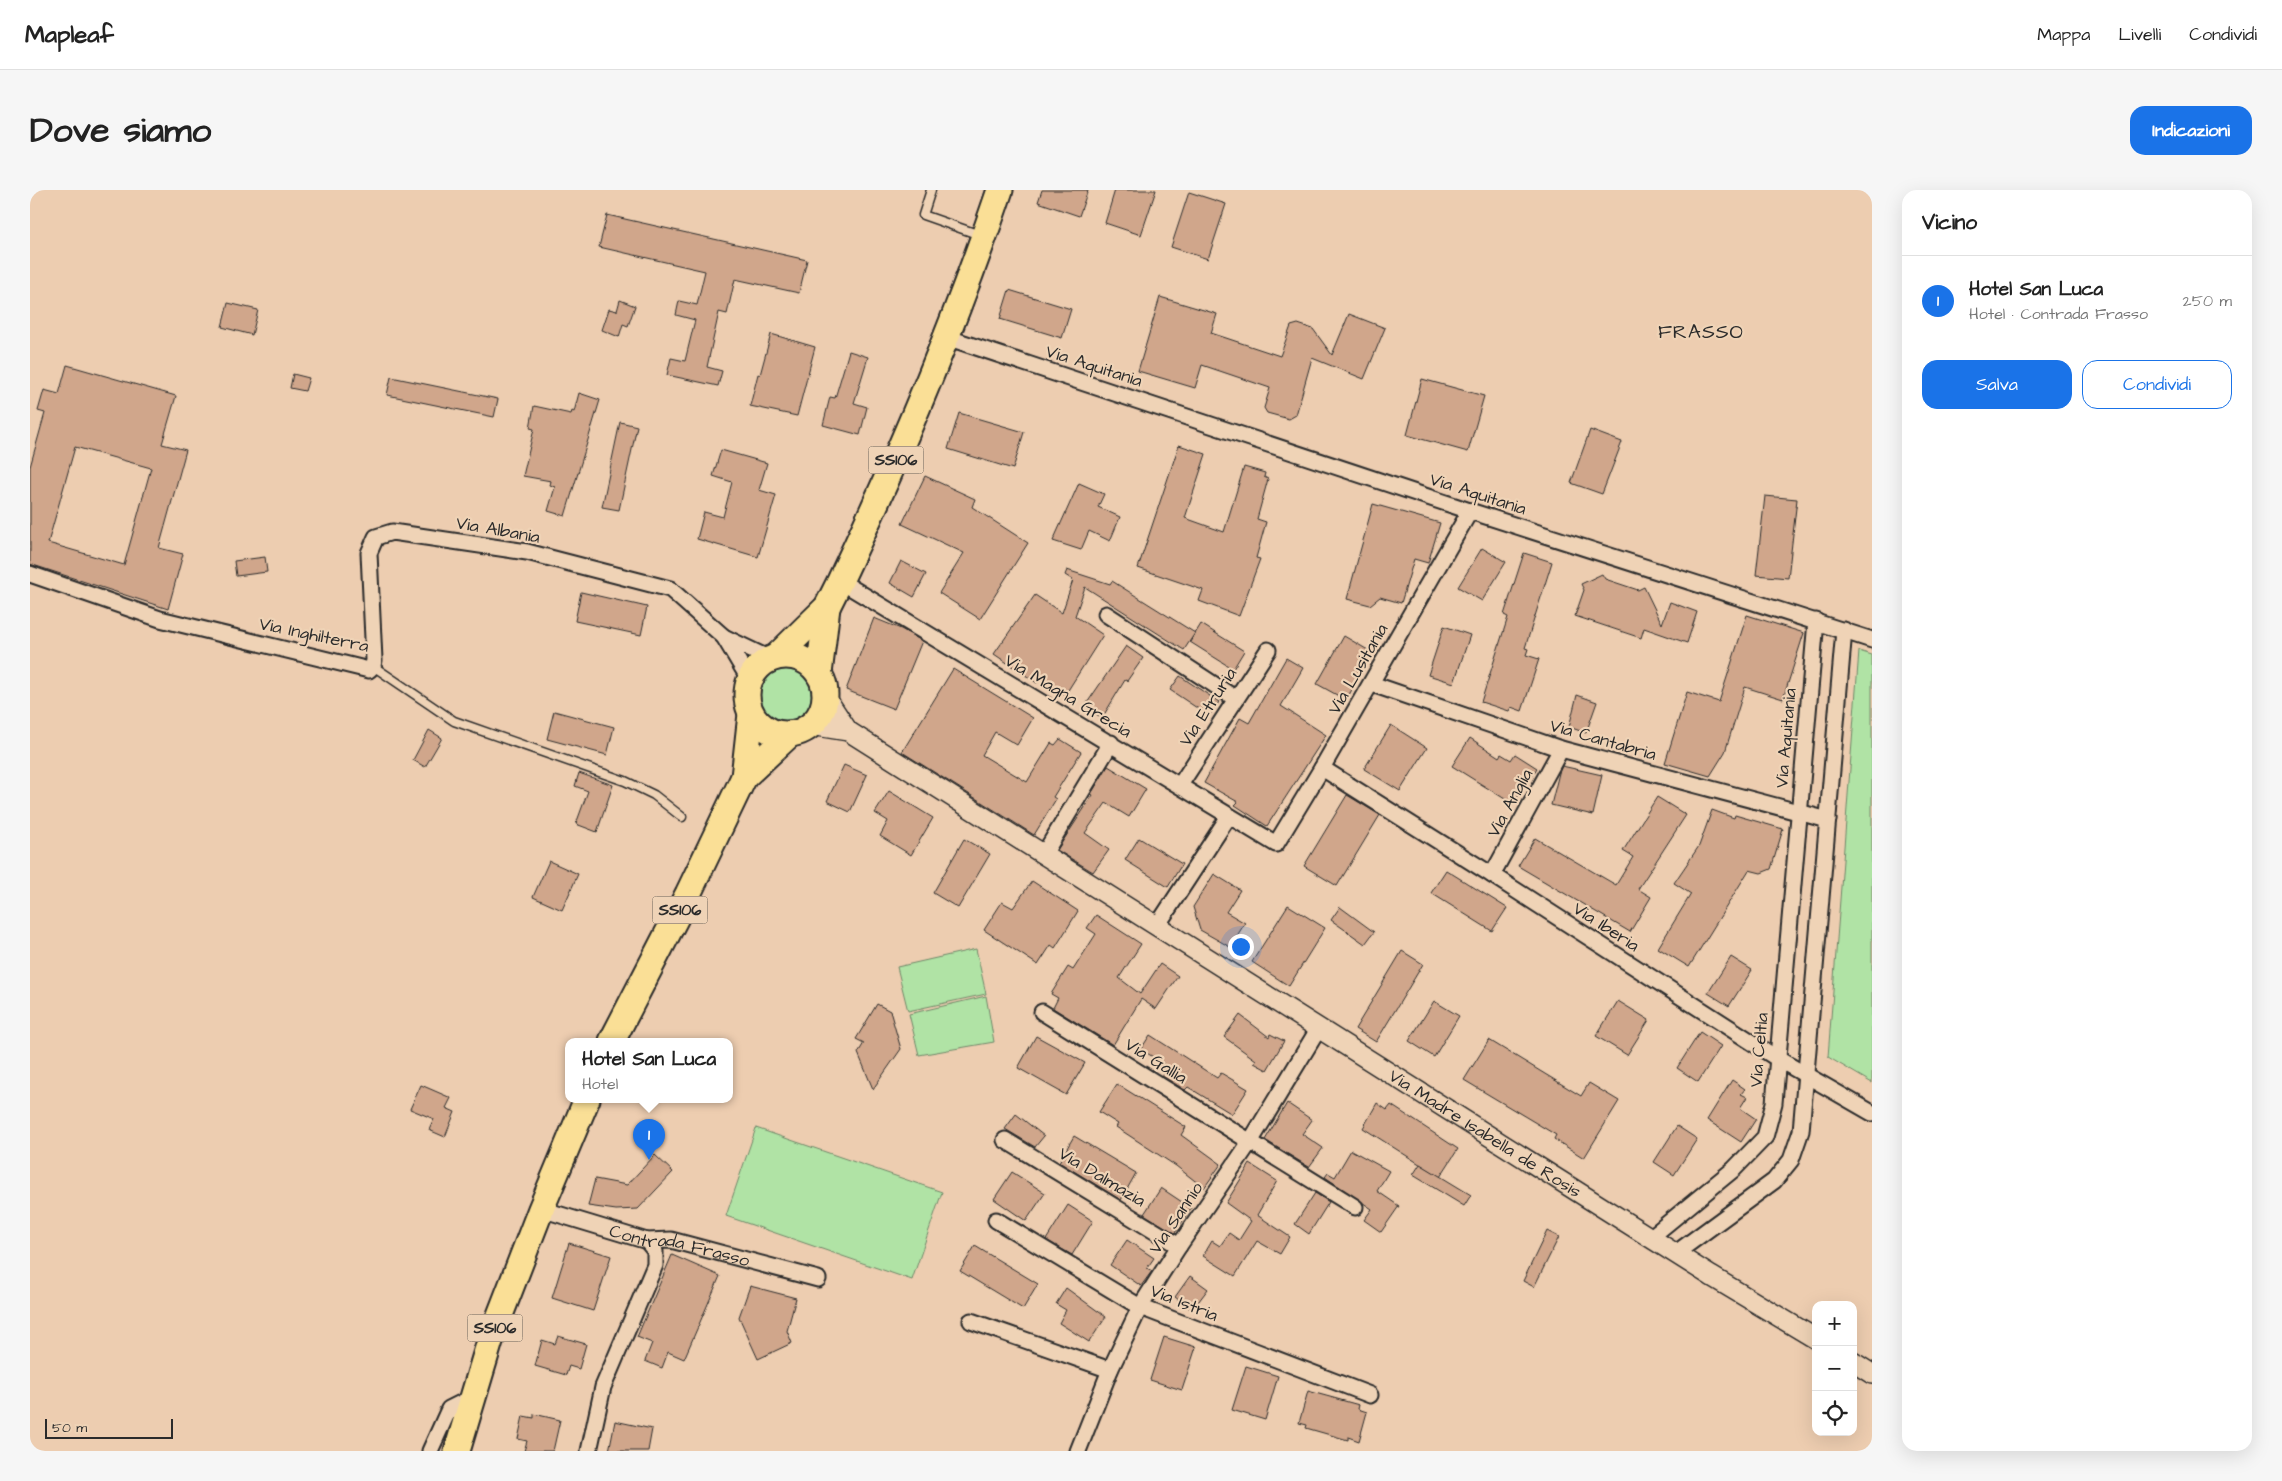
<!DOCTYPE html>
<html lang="it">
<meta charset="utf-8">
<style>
body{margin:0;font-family:"Architects Daughter",sans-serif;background:#f6f6f6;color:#222}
.controls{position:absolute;right:15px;bottom:15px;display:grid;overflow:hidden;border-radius:10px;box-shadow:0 5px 20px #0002}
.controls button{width:45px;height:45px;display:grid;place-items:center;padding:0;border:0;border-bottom:1px solid #e0e0e0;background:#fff;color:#222;font:25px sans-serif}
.scale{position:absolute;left:15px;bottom:12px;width:128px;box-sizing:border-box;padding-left:5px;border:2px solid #2b2b2b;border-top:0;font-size:14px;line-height:18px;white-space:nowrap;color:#2b2b2b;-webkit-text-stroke:4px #efd3b6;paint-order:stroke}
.you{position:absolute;left:1210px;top:756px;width:18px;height:18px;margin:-12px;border:4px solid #fff;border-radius:50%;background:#1a73e8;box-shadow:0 0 0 8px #1a73e833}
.badge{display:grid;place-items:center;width:32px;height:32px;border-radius:50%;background:#1a73e8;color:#fff;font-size:16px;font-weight:700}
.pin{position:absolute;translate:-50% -41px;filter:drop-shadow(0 1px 2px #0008)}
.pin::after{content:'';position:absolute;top:26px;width:18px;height:15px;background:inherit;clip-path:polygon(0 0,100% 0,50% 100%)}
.popup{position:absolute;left:535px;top:848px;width:168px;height:65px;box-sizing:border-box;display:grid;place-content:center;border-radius:10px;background:#fff;filter:drop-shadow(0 1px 4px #0005);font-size:16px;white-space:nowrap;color:#767676}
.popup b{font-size:19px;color:#222}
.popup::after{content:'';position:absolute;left:50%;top:100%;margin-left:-10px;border:10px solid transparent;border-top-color:#fff}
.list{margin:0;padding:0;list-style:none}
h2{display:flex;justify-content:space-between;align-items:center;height:65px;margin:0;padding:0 20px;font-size:21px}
h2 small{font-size:16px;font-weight:400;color:#767676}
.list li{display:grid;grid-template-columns:32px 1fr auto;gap:15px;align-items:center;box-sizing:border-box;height:90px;padding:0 20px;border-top:1px solid #e0e0e0}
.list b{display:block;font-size:19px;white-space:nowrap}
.list p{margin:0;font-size:16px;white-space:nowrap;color:#767676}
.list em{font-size:16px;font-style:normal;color:#767676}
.actions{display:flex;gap:10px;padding:15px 20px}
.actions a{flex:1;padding:11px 0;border:1px solid #1a73e8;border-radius:15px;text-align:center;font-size:18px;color:#1a73e8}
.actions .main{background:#1a73e8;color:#fff}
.icon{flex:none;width:28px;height:28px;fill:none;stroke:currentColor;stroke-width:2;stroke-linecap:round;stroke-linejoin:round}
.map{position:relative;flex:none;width:1842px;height:1261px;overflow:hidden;border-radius:15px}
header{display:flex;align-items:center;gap:30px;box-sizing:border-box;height:70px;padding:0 25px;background:#fff;border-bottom:1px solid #e0e0e0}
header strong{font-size:24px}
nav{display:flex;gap:28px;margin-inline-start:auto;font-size:18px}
.intro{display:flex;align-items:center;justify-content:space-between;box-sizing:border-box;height:120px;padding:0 30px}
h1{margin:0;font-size:35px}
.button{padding:12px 22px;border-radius:15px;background:#1a73e8;color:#fff;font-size:18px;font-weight:700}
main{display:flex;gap:30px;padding:0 30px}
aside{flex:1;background:#fff;border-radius:15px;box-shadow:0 5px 20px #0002}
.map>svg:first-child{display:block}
</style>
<header>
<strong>Mapleaf</strong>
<nav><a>Mappa</a><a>Livelli</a><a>Condividi</a></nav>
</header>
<div class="intro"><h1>Dove siamo</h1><a class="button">Indicazioni</a></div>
<main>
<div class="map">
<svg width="1842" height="1261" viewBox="0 0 1842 1261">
<rect width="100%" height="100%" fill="#edcdb0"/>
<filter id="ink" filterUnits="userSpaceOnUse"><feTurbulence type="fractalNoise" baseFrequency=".02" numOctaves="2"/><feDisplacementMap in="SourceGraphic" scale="10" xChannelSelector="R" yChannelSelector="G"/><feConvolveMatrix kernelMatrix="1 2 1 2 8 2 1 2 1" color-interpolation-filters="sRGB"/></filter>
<g filter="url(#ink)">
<!-- green -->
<g fill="#b0e3a5" stroke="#6e8768">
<polygon points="1829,461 1842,465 1842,893 1798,867"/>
<circle cx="755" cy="504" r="27"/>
<polygon points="946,759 956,804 878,821 867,777"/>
<polygon points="956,806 964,852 889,865 879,824"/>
<polygon points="726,938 912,1002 882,1090 696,1026"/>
</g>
<!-- building -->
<g fill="#d0a68b" stroke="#2b2b2b" fill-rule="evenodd">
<polygon points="1012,0 1058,0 1049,26 1008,12"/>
<polygon points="1085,0 1126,0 1111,45 1075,33"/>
<polygon points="1159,2 1196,14 1178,69 1141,57"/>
<polygon points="577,25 777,70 769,103 705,89 697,124 689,122 677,177 692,181 688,196 637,185 641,168 655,171 665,130 646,125 649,111 667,115 675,81 569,57"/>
<polygon points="979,100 1041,119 1032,148 970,129"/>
<polygon points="1130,107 1187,124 1181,143 1250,166 1261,136 1268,134 1283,139 1302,165 1319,124 1355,138 1334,189 1282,168 1266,225 1259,229 1237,223 1234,218 1240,198 1172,175 1165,198 1108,181"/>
<polygon points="590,110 605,116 598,136 593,134 589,147 572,140 579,119 587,121"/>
<polygon points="198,113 228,120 222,145 192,137"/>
<polygon points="741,144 785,157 767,226 720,216 728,184 730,185"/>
<polygon points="819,161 838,167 824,213 837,217 830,245 793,235 800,207 805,208"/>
<path d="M37 175 146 206 132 254 156 260 129 358 153 364 138 419 0 374V277L15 223 8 221 14 200 29 204ZM45 257 121 278 94 375 18 353Z"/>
<polygon points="263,184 279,188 275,201 260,198"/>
<polygon points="361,187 468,209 464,227 357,205"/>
<polygon points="1392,189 1454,206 1438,262 1377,245"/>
<polygon points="549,203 570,210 535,326 518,321 525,297 520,295 521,291 493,286 504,239 500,238 504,216 541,224 542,221 544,222"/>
<polygon points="929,223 994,242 983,279 918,259"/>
<polygon points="590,232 607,236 589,320 572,317"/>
<polygon points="1560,240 1592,252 1572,304 1541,293"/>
<polygon points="1149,255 1176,264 1155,328 1194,342 1214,277 1235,283 1234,287 1238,289 1227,329 1236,332 1226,368 1230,369 1209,426 1169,411 1173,400 1108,378"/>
<polygon points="691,260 737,273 729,300 746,305 728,367 667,349 674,322 693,327 702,292 683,286"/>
<polygon points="895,286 945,309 942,317 998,353 950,429 909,403 934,363 872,334"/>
<polygon points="1049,293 1074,304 1068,317 1090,327 1080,351 1059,341 1051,360 1023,351"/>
<polygon points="1735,306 1767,309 1758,388 1726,385"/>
<polygon points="1343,314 1410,333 1398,373 1384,369 1371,413 1350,407 1340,415 1317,409"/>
<polygon points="1452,358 1476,372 1452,411 1428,397"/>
<polygon points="1494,363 1522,372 1495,458 1498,459 1496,465 1509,469 1492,521 1481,517 1479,521 1451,512 1478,427 1474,425"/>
<polygon points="235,367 237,382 206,386 204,371"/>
<polygon points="871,371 896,384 884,407 860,393"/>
<polygon points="1037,380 1080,394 1082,391 1165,443 1154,460 1055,397 1045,426 1073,445 1035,505 1010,489 1007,493 964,464 1005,405 1032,423 1043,390 1035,385"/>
<polygon points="1572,384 1575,389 1608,400 1614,397 1632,434 1640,412 1667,422 1657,453 1614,438 1611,448 1545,426 1554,400 1551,394"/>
<polygon points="551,402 617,417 611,445 545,431"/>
<polygon points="1717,425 1774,443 1753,509 1715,497 1695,562 1680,586 1635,573 1657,502 1689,512"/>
<polygon points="844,428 871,439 892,451 864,519 816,500"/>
<polygon points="1171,434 1214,461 1203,479 1160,452"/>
<polygon points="1414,436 1440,445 1424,493 1398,485"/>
<polygon points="1314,446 1343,463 1316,510 1287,494"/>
<polygon points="1096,456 1113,468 1097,491 1095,490 1072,528 1055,516"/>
<polygon points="1256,468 1273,478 1251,516 1296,545 1237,636 1205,615 1208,612 1174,593 1210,528 1219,533"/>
<polygon points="923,479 1003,528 987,555 965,542 952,565 997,592 1021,553 1025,555 1030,549 1051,562 1023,607 1026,609 1004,645 872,562"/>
<polygon points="1150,486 1189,512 1179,526 1140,500"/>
<polygon points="1547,505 1567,512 1556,543 1539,537"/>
<polygon points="524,521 584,537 577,565 517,549"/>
<polygon points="1361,535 1397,558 1370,601 1334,579"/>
<polygon points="399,540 412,548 395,577 383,570"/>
<polygon points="1440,548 1469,567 1471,564 1481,570 1485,564 1507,578 1483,614 1422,576"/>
<polygon points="814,575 837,585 820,622 797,611"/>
<polygon points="1078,576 1116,599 1099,627 1076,613 1055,643 1079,660 1063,682 1027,660 1063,605 1061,604"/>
<polygon points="1532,576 1572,585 1563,625 1521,615 1529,583"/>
<polygon points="549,583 583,595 567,642 546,634 558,601 545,596"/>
<polygon points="859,601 903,628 881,665 850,646 858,631 845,623"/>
<polygon points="1317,605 1350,625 1307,696 1274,676"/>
<polygon points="1627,607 1656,625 1608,699 1621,707 1600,742 1488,676 1505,648 1586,695 1603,667 1593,661"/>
<polygon points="1682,620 1704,628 1705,625 1753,639 1741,679 1731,683 1719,680 1659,777 1628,758 1661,704 1644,693 1669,656"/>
<polygon points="1109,648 1152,674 1138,697 1095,670"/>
<polygon points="934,649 960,664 928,718 903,703"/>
<polygon points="519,671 548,684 532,720 503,707"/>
<polygon points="1416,680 1477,718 1462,741 1401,703"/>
<polygon points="1184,684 1210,700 1196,722 1215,733 1200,757 1170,740 1163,717"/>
<polygon points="1002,691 1048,721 1025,758 1021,755 1008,775 954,740 972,712 983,718"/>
<polygon points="1258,715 1295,738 1259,796 1222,772"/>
<polygon points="1310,717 1344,742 1335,754 1301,730"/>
<polygon points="1066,725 1111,754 1089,788 1110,804 1130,774 1148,786 1126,819 1111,809 1083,855 1023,818 1028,808 1021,804 1038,777 1043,780 1066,744 1057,738"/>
<polygon points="1372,761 1393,774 1346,852 1325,839"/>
<polygon points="1701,767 1722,780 1699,816 1678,803"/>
<polygon points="1404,811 1429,826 1404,867 1379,851"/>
<polygon points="1588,811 1619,830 1597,865 1566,846"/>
<polygon points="847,814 860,821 871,859 843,899 828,863 834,853 826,849"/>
<polygon points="1210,825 1239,847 1240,844 1254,851 1237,880 1224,873 1226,870 1194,847"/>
<polygon points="1670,842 1691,856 1668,892 1647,878"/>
<polygon points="1120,845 1187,888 1191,883 1218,899 1202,924 1158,897 1155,900 1132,886 1138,877 1111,859"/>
<polygon points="1006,846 1055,873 1036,905 988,878"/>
<polygon points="1459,850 1551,906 1559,893 1589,911 1554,968 1524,949 1526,945 1434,890"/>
<polygon points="1702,890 1715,899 1711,904 1717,907 1710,918 1726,929 1711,952 1677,930"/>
<polygon points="1087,894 1156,937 1151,945 1191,974 1174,998 1146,976 1086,937 1088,934 1069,922"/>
<polygon points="391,895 421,908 416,918 425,922 415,947 399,940 404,929 380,919"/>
<polygon points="1257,913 1282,930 1272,944 1293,958 1279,977 1235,950"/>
<polygon points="1347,913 1357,920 1361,915 1428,959 1410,987 1333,938"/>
<polygon points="986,924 1014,946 1005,957 975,939"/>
<polygon points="1647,936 1667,949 1644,985 1624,972"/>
<polygon points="1044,946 1106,983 1091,1010 1029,972"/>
<polygon points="1321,960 1359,981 1347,1001 1369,1016 1351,1042 1334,1030 1342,1019 1295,987 1298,983 1305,987"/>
<polygon points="625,965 643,982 608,1019 586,1020 558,1016 565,989 597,995"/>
<polygon points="1220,974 1247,991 1227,1025 1260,1047 1250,1064 1227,1051 1205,1086 1173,1066 1182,1051 1190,1056 1199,1043 1209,1050 1221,1031 1196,1013"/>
<polygon points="1390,974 1441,1005 1434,1016 1383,985"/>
<polygon points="982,982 1015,1003 996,1031 964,1009"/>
<polygon points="1131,998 1161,1018 1145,1043 1114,1024"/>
<polygon points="1285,1003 1299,1012 1279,1044 1265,1034"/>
<polygon points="1038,1015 1063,1031 1042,1065 1016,1050"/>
<polygon points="1517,1041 1529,1047 1504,1097 1493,1091"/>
<polygon points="1097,1050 1124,1068 1117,1078 1122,1081 1111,1096 1080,1075"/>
<polygon points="539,1053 581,1066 563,1121 522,1108"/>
<polygon points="945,1056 1008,1094 993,1119 930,1081"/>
<polygon points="642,1065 690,1086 654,1169 638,1162 632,1178 615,1171 622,1153 607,1147"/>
<polygon points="1160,1086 1178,1099 1162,1120 1145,1107"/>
<polygon points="720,1096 766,1108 757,1141 762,1153 728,1169 709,1127"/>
<polygon points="1036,1098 1076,1127 1059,1152 1029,1133 1036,1120 1026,1114"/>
<polygon points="528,1146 556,1154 549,1179 539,1176 536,1185 505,1176 512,1150 525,1154"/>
<polygon points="1134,1147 1166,1157 1152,1200 1120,1190"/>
<polygon points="1216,1176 1248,1186 1235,1230 1202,1220"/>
<polygon points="1278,1201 1329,1215 1328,1219 1337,1222 1329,1251 1318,1247 1318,1250 1276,1238 1277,1235 1269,1233"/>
<polygon points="504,1224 530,1230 523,1261 494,1261 497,1251 488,1249 493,1226 504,1228"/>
<polygon points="585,1231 622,1239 618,1261 579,1261"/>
</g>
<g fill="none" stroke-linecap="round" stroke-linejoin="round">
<!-- service casing -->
<g stroke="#2b2b2b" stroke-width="11">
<g id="service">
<polyline points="901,0 893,25 950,45"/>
<polyline points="343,476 424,531 595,591 624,605 652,627"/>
</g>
</g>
<!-- minor casing -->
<g stroke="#2b2b2b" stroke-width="19">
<g id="minor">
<polyline points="916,147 1440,321 1842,450"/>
<polyline points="0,384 130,429 339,480 343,476 344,470 339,363 346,347 362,342 497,362 640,399 694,447 740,469"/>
<polyline points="810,391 1246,654 1292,578 1440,321"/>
<polyline points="1076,424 1206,509"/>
<polyline points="694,447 719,489"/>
<polyline points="1342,494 1531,559 1798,630"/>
<polyline points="1292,578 1462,685 1748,869 1842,923"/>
<polyline points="1150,595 1238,460"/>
<polyline points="1014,664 1081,553"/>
<polyline points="1462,685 1531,559"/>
<polyline points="1127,736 1199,626"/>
<polyline points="1012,822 1325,1017"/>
<polyline points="975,950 1149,1056"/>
<path id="s1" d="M511 1019 617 1051 641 1050 788 1089"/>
<polyline points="966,1030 1110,1117 1340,1205"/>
<polyline points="1621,1047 1704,979 1735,947 1744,913 1786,431"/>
<polyline points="1646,1063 1744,991 1761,970 1771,941 1814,440"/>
<polyline points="941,1131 1080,1180"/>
<polyline points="400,1261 419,1219 443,1207"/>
<polyline points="559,1261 573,1197 625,1075 625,1061 617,1051"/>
<polyline points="1048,1261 1080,1180 1110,1117 1149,1056 1220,952 1289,838"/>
</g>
</g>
<!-- tertiary casing -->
<g stroke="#2b2b2b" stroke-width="22">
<g id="tertiary">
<polyline points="795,506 818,541"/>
<path id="s2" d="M780 535 818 541 1681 1086 1786 1149"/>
<polyline points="1823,1172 1842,1184"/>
</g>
</g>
<!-- primary casing -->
<g stroke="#2b2b2b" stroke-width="29">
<g id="primary">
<circle cx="756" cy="505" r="39"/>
<path d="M747 466 797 417 810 391C870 264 925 134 970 0"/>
<polyline points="789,484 797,417"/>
<polyline points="714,587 760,544"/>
<polyline points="582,851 658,704 714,587 721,524"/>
<polyline points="427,1261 460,1151 511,1019 557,909"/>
</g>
</g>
<!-- service -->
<use href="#service" stroke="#efd3b6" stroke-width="8"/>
<!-- minor -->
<use href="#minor" stroke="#efd3b6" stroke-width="15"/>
<!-- tertiary -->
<use href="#tertiary" stroke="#efd3b6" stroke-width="19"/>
<!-- primary -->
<use href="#primary" stroke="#fadf96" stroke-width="25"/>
</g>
</g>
<g text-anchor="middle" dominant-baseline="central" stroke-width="4.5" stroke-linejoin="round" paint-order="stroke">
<!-- shield labels -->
<g fill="#efd3b6" stroke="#665d55" stroke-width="1">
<rect x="838.5" y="256.5" width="55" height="27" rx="4"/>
<rect x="622.5" y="706.5" width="55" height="27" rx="4"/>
<rect x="437.5" y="1124.5" width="55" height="27" rx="4"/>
</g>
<g font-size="16" font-weight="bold" fill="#2b2b2b">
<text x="866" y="270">SS106</text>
<text x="650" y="720">SS106</text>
<text x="465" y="1138">SS106</text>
</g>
<!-- street labels -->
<g font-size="18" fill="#2b2b2b" stroke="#efd3b6">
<text transform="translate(1064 176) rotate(18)">Via Aquitania</text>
<text transform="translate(1448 304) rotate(18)">Via Aquitania</text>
<text transform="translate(468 340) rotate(10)">Via Albania</text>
<text transform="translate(284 445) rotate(12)">Via Inghilterra</text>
<text transform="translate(1328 479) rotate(-60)">Via Lusitania</text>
<text transform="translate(1038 506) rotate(31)">Via Magna Grecia</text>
<text transform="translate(1178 517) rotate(-57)">Via Etruria</text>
<text transform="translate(1756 548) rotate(-85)">Via Aquitania</text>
<text transform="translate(1573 550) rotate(16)">Via Cantabria</text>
<text transform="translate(1480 613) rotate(-61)">Via Anglia</text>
<text transform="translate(1576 737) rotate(33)">Via Iberia</text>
<text transform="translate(1729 860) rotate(-85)">Via Celtia</text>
<text transform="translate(1126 871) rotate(32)">Via Gallia</text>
<text stroke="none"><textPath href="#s2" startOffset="792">Via Madre Isabella de Rosis</textPath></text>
<text transform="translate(1072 987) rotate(31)">Via Dalmazia</text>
<text transform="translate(1146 1028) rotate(-56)">Via Sannio</text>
<text stroke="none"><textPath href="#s1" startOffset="144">Contrada Frasso</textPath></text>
<text transform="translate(1154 1113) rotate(22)">Via Istria</text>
</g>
<!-- quarter labels -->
<g font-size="20" letter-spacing="1" fill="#2b2b2b" stroke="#efd3b6">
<text x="1671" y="142">FRASSO</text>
</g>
</g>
</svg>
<div class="controls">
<button>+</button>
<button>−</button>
<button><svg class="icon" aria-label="locate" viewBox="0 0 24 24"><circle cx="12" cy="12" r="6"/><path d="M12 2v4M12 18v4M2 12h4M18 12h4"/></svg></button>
</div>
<div class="scale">50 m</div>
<div class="you"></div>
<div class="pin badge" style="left:619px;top:970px">1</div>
<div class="popup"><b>Hotel San Luca</b>Hotel</div>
</div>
<aside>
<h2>Vicino<small></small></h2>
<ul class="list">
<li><span class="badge">1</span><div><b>Hotel San Luca</b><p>Hotel · Contrada Frasso</p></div><em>250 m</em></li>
</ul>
<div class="actions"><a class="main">Salva</a><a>Condividi</a></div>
</aside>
</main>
